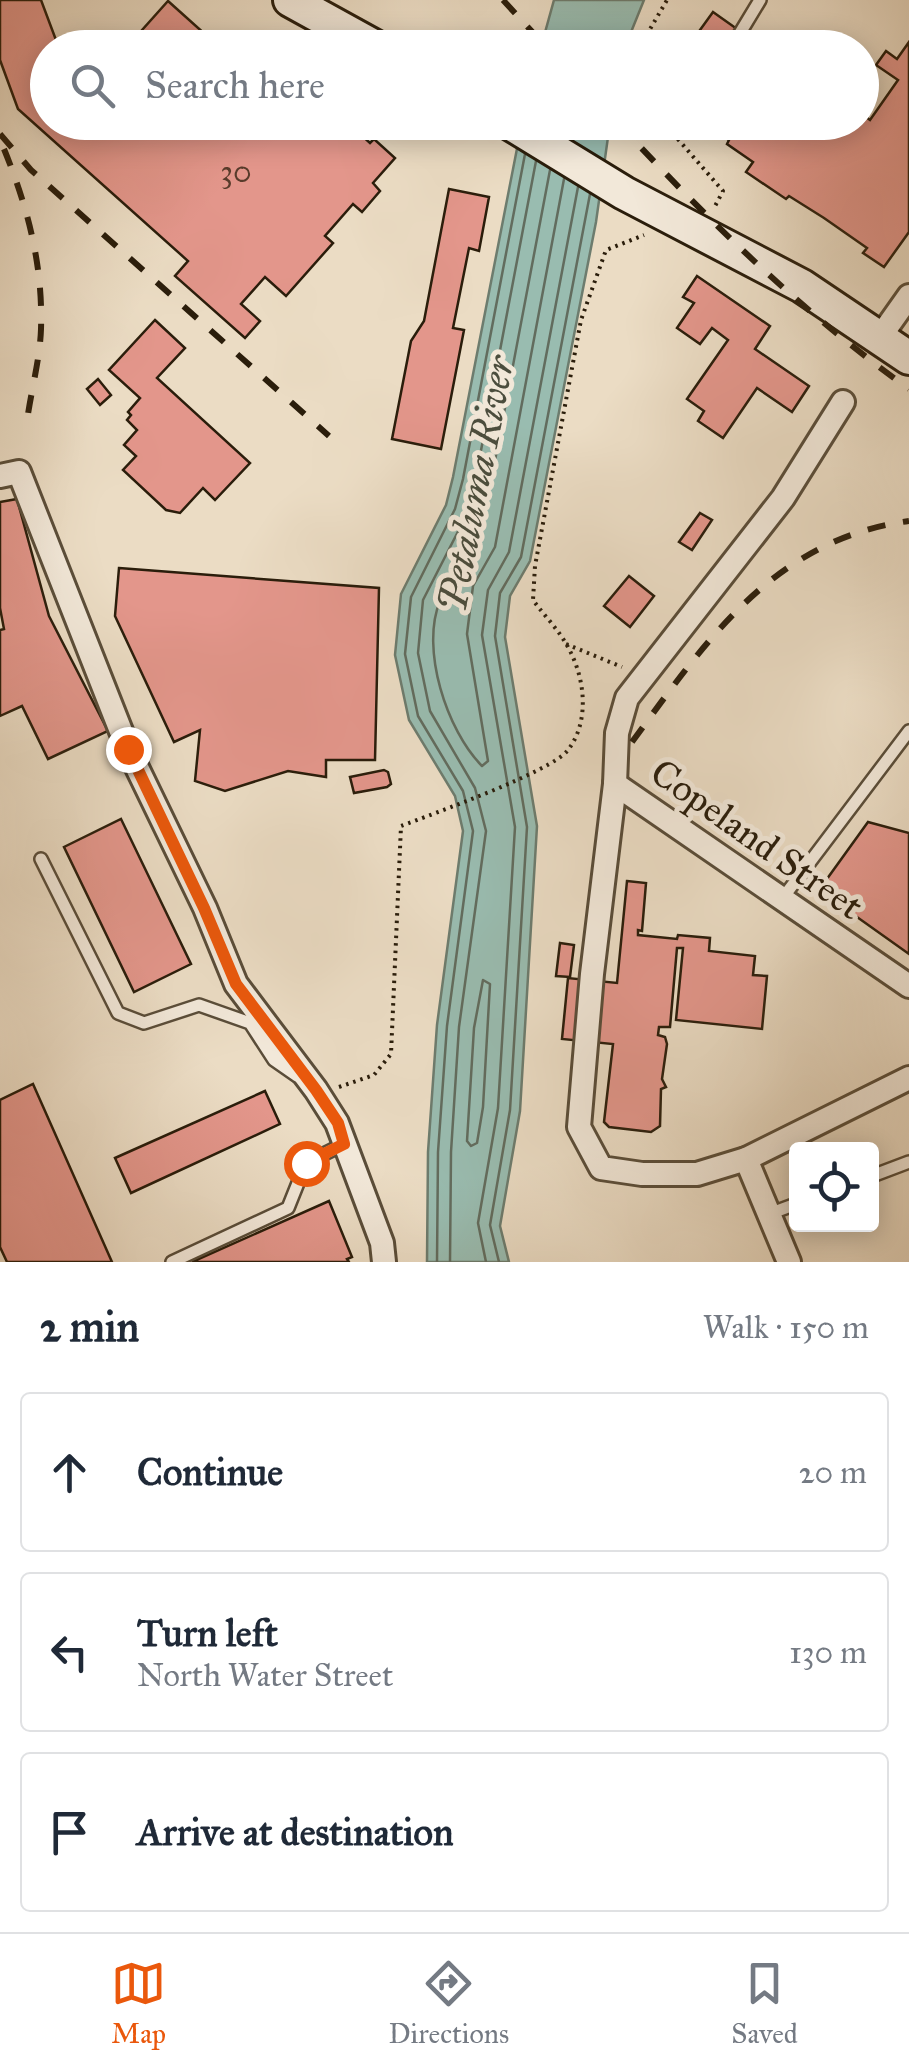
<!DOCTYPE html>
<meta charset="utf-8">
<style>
body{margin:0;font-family:"IM FELL Great Primer",serif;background:#f2f2f3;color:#1f2937}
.controls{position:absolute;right:30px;bottom:30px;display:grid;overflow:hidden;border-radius:10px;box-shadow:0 5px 25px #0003}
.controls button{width:90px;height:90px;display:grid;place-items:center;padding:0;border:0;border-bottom:2px solid #e0e1e3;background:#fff;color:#1f2937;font:50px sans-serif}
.stop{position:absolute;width:30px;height:30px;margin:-22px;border:8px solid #ea580c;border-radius:50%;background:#fff}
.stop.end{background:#ea580c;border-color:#fff;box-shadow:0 2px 10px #0008}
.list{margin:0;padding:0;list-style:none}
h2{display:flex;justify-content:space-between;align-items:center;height:130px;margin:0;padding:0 40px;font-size:42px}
h2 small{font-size:32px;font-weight:400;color:#747a83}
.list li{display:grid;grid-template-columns:65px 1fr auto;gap:30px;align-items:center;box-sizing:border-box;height:160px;margin:0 20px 20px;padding:0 20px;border:2px solid #e0e1e3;border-radius:10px}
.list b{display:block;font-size:38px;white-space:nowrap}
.list p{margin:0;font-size:32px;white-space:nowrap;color:#747a83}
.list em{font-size:32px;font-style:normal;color:#747a83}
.icon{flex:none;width:55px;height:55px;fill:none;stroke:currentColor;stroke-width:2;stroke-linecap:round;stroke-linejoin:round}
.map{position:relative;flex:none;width:909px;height:1262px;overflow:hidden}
.search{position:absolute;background:#fff;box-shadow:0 5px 25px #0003;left:30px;right:30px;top:30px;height:110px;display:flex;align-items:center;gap:25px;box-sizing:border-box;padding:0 35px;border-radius:55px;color:#747a83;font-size:38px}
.sheet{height:670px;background:#fff}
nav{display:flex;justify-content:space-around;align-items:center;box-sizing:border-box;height:140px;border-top:2px solid #e0e1e3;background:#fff;font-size:28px;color:#747a83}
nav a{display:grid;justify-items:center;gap:5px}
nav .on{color:#ea580c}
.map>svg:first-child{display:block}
</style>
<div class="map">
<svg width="909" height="1262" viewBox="0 0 909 1262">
<rect width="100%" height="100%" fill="#ebdcc4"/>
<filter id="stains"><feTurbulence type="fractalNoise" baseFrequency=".002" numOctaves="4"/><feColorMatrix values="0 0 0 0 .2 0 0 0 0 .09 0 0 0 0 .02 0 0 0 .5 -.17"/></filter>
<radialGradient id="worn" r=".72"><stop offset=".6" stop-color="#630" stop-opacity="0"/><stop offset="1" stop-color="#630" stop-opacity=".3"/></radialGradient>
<!-- water -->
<g fill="#99bcb0" stroke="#6d7c6e" stroke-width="2.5">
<polygon points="554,0 644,0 625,47 541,47"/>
<polygon points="522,123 610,123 596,222 530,561 510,596 505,637 537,826 520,1111 500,1226 509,1262 427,1262 428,1152 437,1025 463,831 455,796 409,720 395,655 401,594 446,505 453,477"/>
</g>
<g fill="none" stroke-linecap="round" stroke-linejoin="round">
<!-- shore -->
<g stroke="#626c5e" stroke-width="2.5">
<path d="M550 170 490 487C478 528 455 562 440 601 420 649 447 731 482 766L488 761 467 634 473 586 495 547 564 179"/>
<polygon points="483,980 490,984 483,1107 477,1143 471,1146 467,1141 474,1028"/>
<polyline points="437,1262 438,1152 447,1026 473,831 463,791 418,716 405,654 411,597 455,509 463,479 525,154"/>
<polyline points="450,1262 451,1152 459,1027 486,831 475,788 430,711 418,653 423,600 467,514 475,482 536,161"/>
<polyline points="486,1262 478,1223 498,1108 515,827 482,635 488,590 509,552 578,187"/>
<polyline points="499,1262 490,1225 510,1110 527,827 495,636 500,593 521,557 590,194"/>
</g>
</g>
<!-- building -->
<g fill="#e3968b" stroke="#2a1d0b" stroke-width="2.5">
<polygon points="0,0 41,0 59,48 48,48 48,122 347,122 370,143 374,139 395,158 373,183 380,191 362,212 353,204 325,236 333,243 286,296 265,277 241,304 260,321 245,338 175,276 188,261 18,109 0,60"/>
<polygon points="168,1 217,45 224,36 237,48 126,48"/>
<polygon points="713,12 737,29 723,48 687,48"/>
<polygon points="909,42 909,232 884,267 863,253 867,248 824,218 789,196 786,199 746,172 753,162 727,144 729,140 722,136 731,122 862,122 862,114 870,120 898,80 876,65 886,51 897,59"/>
<polygon points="449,189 489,197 479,251 469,248 453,328 464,330 441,449 392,439 411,341 424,321"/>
<polygon points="697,276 770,326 755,349 809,386 792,412 757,388 723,438 698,421 704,411 687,399 728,340 712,328 700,344 677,328 694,303 683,297"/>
<polygon points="155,320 185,348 157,378 250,463 215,500 203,488 180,513 166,510 123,470 136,456 124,445 137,430 127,420 131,415 128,412 140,398 109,370"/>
<polygon points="98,379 111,395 100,405 87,389"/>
<polygon points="17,499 49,616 108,731 48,759 22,706 0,716 0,630 4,629 0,608 0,502"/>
<polygon points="700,513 712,520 692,550 679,542"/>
<polygon points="119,568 379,588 375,760 326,760 326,777 288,771 225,791 195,781 200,730 174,742 115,616"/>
<polygon points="629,576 654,596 630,627 604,606"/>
<polygon points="384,770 388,772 391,784 387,787 354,793 350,777"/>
<polygon points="121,819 191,964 134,992 64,847"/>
<polygon points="868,822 909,833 909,954 819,890"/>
<polygon points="627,881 646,883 642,931 638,930 638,935 677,939 678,935 710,938 709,951 755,956 753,975 767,976 762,1029 676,1020 683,948 677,948 670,1027 659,1027 658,1035 665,1037 667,1044 662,1079 666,1087 661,1089 660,1126 651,1132 609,1127 604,1122 613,1044 562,1039 568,978 617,983"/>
<polygon points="560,943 574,945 570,977 556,976"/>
<polygon points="33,1084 112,1262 7,1262 0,1247 0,1100"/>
<polygon points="265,1091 280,1124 131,1193 115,1158"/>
<polygon points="329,1201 352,1257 347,1259 349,1262 192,1262"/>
</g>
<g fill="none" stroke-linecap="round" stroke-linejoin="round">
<!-- lane casing -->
<g stroke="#5a4d39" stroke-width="16">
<g id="lane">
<polyline points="731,48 760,0"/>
<polyline points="41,859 118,1013 144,1023 199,1005 250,1023 274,1060 297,1076"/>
<polyline points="782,899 909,731"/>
<polyline points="872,1176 909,1162"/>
<polyline points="769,1214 796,1204"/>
<polyline points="172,1262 288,1208 306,1163 344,1144"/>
</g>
</g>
<!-- street casing -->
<g stroke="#5a4d39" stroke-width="28">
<g id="street">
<polyline points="880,337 909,296"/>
<polyline points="843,402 783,498 627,698 617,733 615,784 592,974 579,1127 601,1168 642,1174 697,1174 746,1159 909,1078"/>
<polyline points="0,476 19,472 128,749 205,908 236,984 316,1090 337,1123 382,1243 384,1262"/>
<polyline points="615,784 909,986"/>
<polyline points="746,1159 789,1262"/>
</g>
</g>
<!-- secondary casing -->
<g stroke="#2a1d0b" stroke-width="38">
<g id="secondary">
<polyline points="290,0 377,48"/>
<polyline points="508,122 624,193 802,286 909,358"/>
</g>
</g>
<!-- path -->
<g stroke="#2a1d0b" stroke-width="4" stroke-dasharray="2.5 5" stroke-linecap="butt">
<polyline points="639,48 667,0"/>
<polyline points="663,122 723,191 714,208"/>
<polyline points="566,644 622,667"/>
<path d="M339 1087 374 1075 391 1054 401 826C432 814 551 772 568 750 591 720 585 674 565 642 556 627 543 614 533 600L535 566 581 320 606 250 644 235"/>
</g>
<!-- lane -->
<use href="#lane" stroke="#f2e8d9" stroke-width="11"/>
<!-- street -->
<use href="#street" stroke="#f2e8d9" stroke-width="22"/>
<!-- secondary -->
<use href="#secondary" stroke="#f2e8d9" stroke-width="32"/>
<!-- rail -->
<g stroke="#2a1d0b" stroke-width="6" stroke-dasharray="18 18" stroke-linecap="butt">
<polyline points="503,0 547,48"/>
<path d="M617 122C710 222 798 309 909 389"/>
<polyline points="0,134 31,170 329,436"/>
<path d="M4 149C28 208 43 265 41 329 40 359 31 391 27 421"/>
<path d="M632 742C706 641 774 539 909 521"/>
</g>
</g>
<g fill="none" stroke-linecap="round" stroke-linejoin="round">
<!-- route -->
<polyline stroke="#ea580c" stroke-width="12" points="128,749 204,908 236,984 316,1090 338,1123 344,1144 306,1163"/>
</g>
<g text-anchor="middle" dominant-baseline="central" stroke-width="10" stroke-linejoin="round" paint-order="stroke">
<!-- number labels -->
<g font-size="32" fill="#583b2b">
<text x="236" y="171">30</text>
</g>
<!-- street labels -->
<g font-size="38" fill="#2a1d0b" stroke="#f2e8d9">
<text transform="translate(757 839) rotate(35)">Copeland Street</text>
</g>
<!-- water labels -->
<g font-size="40" font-style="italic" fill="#4b4d3d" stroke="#f2e8d9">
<text transform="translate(476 484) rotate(-79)">Petaluma River</text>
</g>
</g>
<rect width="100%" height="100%" filter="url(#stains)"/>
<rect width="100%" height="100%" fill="url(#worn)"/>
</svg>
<div class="controls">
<button><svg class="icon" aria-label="locate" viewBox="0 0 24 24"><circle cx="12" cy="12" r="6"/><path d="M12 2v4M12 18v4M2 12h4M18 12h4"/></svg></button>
</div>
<div class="stop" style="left:306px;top:1163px"></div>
<div class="stop end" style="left:128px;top:749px"></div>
<div class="search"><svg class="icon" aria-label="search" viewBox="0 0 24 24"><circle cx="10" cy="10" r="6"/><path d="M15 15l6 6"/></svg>Search here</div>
</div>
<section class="sheet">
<h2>2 min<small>Walk · 150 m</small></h2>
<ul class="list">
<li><svg class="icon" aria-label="ahead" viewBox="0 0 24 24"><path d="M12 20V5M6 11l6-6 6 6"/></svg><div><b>Continue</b></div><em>20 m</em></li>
<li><svg class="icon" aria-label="left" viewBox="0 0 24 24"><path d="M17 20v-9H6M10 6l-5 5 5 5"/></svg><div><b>Turn left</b><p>North Water Street</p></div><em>130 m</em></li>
<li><svg class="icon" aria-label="arrive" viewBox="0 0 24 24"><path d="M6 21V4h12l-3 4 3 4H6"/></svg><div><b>Arrive at destination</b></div></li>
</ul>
</section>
<nav>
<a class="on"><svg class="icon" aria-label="map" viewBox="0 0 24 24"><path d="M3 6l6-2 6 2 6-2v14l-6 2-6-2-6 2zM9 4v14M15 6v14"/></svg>Map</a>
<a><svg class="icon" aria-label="directions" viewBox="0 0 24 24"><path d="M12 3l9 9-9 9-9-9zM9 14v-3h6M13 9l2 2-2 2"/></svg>Directions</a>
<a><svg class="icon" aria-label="saved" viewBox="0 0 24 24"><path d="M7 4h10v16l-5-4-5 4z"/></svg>Saved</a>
</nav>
